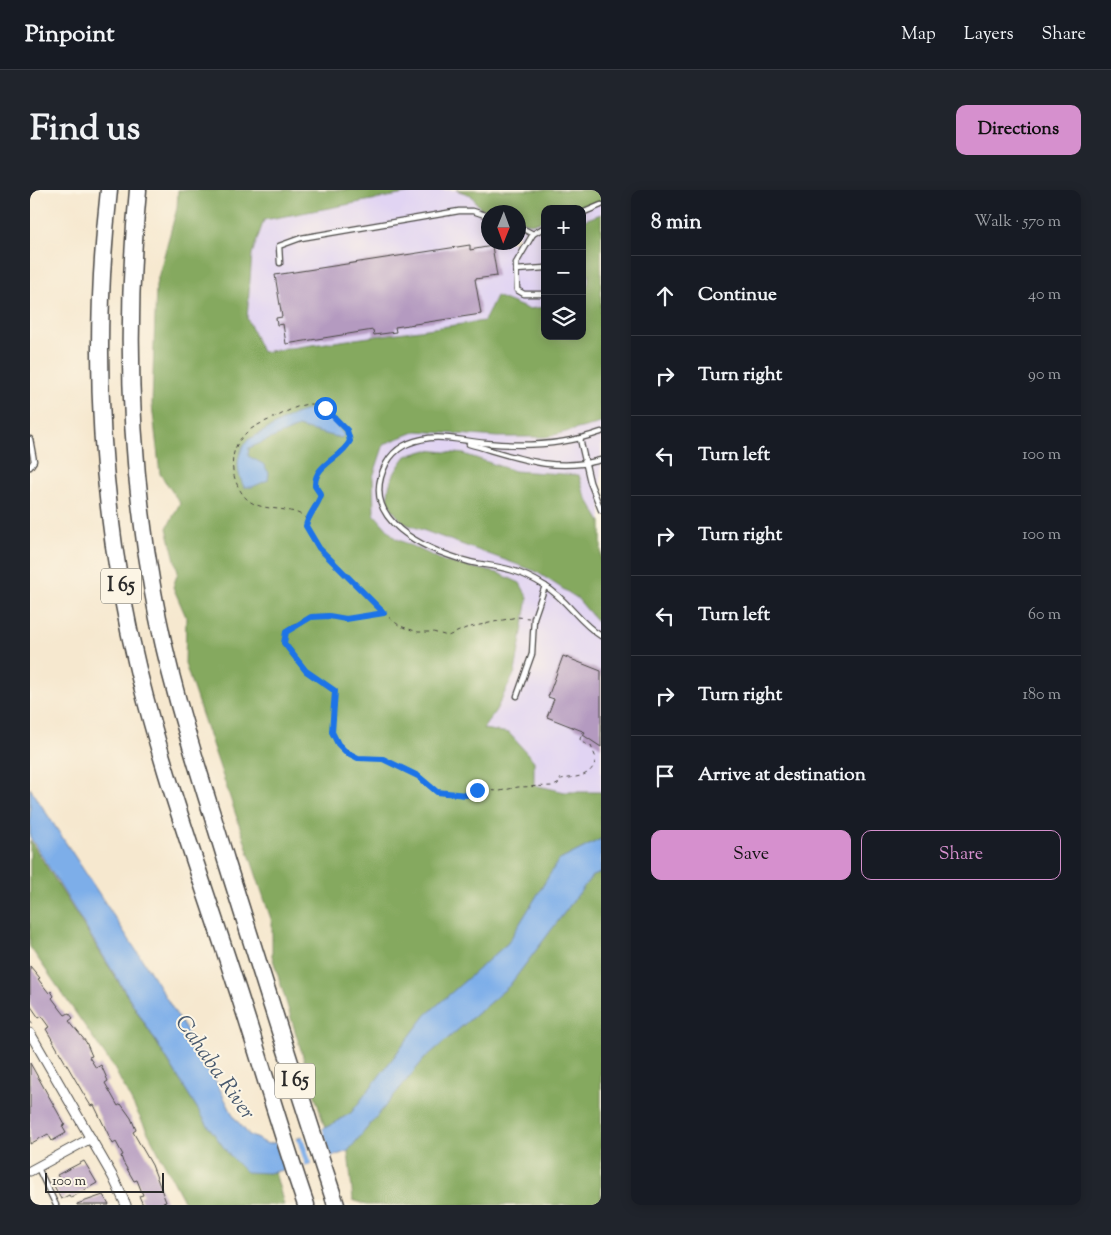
<!DOCTYPE html>
<meta charset="utf-8">
<style>
body{margin:0;font-family:"Sorts Mill Goudy",serif;background:#20242c;color:#f1f3f6}
.controls{position:absolute;right:15px;top:15px;display:grid;overflow:hidden;border-radius:10px;box-shadow:0 2px 12px #0003}
.controls button{width:45px;height:45px;display:grid;place-items:center;padding:0;border:0;border-bottom:1px solid #363941;background:#171b24;color:#f1f3f6;font:25px sans-serif}
.compass{position:absolute;left:451px;top:15px;width:45px;height:45px;border-radius:50%;background:#171b24;box-shadow:0 2px 12px #0003;rotate:181deg}
.scale{position:absolute;left:15px;bottom:12px;width:119px;box-sizing:border-box;padding-left:5px;border:2px solid #2b2b2b;border-top:0;font-size:14px;line-height:18px;white-space:nowrap;color:#2b2b2b;-webkit-text-stroke:4px #fcf5e5;paint-order:stroke}
.stop{position:absolute;width:15px;height:15px;margin:-11px;border:4px solid #1a73e8;border-radius:50%;background:#fff}
.stop.end{background:#1a73e8;border-color:#fff;box-shadow:0 1px 5px #0008}
.list{margin:0;padding:0;list-style:none}
h2{display:flex;justify-content:space-between;align-items:center;height:65px;margin:0;padding:0 20px;font-size:21px}
h2 small{font-size:16px;font-weight:400;color:#9ea1a6}
.list li{display:grid;grid-template-columns:32px 1fr auto;gap:15px;align-items:center;box-sizing:border-box;height:80px;padding:0 20px;border-top:1px solid #363941}
.list b{display:block;font-size:19px;white-space:nowrap}
.list em{font-size:16px;font-style:normal;color:#9ea1a6}
.actions{display:flex;gap:10px;padding:15px 20px}
.actions a{flex:1;padding:11px 0;border:1px solid #d690ce;border-radius:10px;text-align:center;font-size:18px;color:#d690ce}
.actions .main{background:#d690ce;color:#111}
.icon{flex:none;width:28px;height:28px;fill:none;stroke:currentColor;stroke-width:2;stroke-linecap:round;stroke-linejoin:round}
.map{position:relative;flex:none;width:571px;height:1015px;overflow:hidden;border-radius:10px}
header{display:flex;align-items:center;gap:30px;box-sizing:border-box;height:70px;padding:0 25px;background:#171b24;border-bottom:1px solid #363941}
header strong{font-size:24px}
nav{display:flex;gap:28px;margin-inline-start:auto;font-size:18px}
.intro{display:flex;align-items:center;justify-content:space-between;box-sizing:border-box;height:120px;padding:0 30px}
h1{margin:0;font-size:35px}
.button{padding:12px 22px;border-radius:10px;background:#d690ce;color:#111;font-size:18px;font-weight:700}
main{display:flex;gap:30px;padding:0 30px}
aside{flex:1;background:#171b24;border-radius:10px;box-shadow:0 2px 12px #0003}
.map>svg:first-child{display:block}
</style>
<header>
<strong>Pinpoint</strong>
<nav><a>Map</a><a>Layers</a><a>Share</a></nav>
</header>
<div class="intro"><h1>Find us</h1><a class="button">Directions</a></div>
<main>
<div class="map">
<svg width="571" height="1015" viewBox="0 0 571 1015">
<rect width="100%" height="100%" fill="#fcf5e5"/>
<filter id="ink" filterUnits="userSpaceOnUse"><feTurbulence type="fractalNoise" baseFrequency=".02" numOctaves="2"/><feDisplacementMap in="SourceGraphic" scale="10" xChannelSelector="R" yChannelSelector="G"/><feConvolveMatrix kernelMatrix="1 2 1 2 8 2 1 2 1" color-interpolation-filters="sRGB"/></filter>
<filter id="wash" filterUnits="userSpaceOnUse"><feTurbulence type="fractalNoise" baseFrequency=".0096" numOctaves="4" result="noise"/><feDisplacementMap in="SourceGraphic" scale="20" xChannelSelector="R" yChannelSelector="G"/><feGaussianBlur stdDeviation="1.12" result="paint"/><feColorMatrix in="noise" values="0 0 0 0 0 0 0 0 0 0 0 0 0 0 0 0 0 1.4 0 .05"/><feComposite in="paint" operator="in"/></filter>
<g filter="url(#wash)">
<rect width="100%" height="100%" fill="#f6e8cf"/>
<!-- built -->
<path fill="#e1d4f3" fill-rule="evenodd" d="M198 0H571V620L479 621 200 245ZM515 19H552V146H515ZM458 22H488V52H458Z"/>
<!-- forest -->
<g fill="#85a95e" stroke="#586a44">
<polygon points="148,0 396,0 234,30 222,64 217,128 232,162 454,131 466,106 498,119 515,117 515,146 552,146 552,99 558,95 559,84 552,77 552,31 571,24 571,233 516,247 467,247 387,241 354,254 343,287 344,324 365,348 416,372 468,383 490,393 498,408 485,482 466,520 453,539 479,543 504,571 504,595 535,602 571,602 571,649 528,671 478,753 396,825 321,923 295,938 242,766 242,732 155,474 156,427 143,397 148,382 137,338 150,313 130,284 122,215 126,95 147,18"/>
<polygon points="426,0 571,0 571,11 548,19 515,19 515,30 501,34 489,30 488,22 464,22 450,18 441,5"/>
<path d="M397 260 434 264 484 281 549 285 554 303 571 332V436L547 408 505 381 376 334C348 312 357 291 376 266Z"/>
<polygon points="0,650 177,934 200,966 238,983 245,982 254,1015 156,1015 84,878 0,757"/>
<polygon points="571,683 571,1015 336,1015 323,1010 318,961 395,868 479,796 562,686"/>
</g>
<!-- water -->
<g fill="#7daee9" stroke="#546c8a">
<path d="M280 219 296 222 314 245 311 248 268 237 219 258 218 266 233 274 239 283 238 290 222 297H214C206 280 205 266 218 250L265 224Z"/>
<polygon points="0,598 119,780 178,876 204,927 219,945 238,954 269,948 299,936 321,923 396,825 478,753 528,671 571,649 571,683 562,686 479,796 395,868 318,961 279,975 238,983 216,982 200,966 177,934 0,647"/>
</g>
<!-- pier -->
<g fill="#f6e8cf">
<polygon points="292,937 302,969 283,977 272,944"/>
<polygon points="266,946 276,978 255,982 245,950"/>
</g>
<g id="blocks">
<!-- building -->
<g fill="#b49ac0">
<polygon points="440,55 440,60 462,56 467,86 445,89 451,124 365,137 366,142 344,145 343,140 256,154 253,134 247,135 246,128 252,127 245,85"/>
<polygon points="533,466 571,481 571,557 553,545 555,542 517,527 524,509 518,507"/>
<polygon points="0,776 10,788 8,789 19,803 21,801 24,806 22,808 31,820 35,825 39,823 43,828 39,831 56,852 62,866 59,867 66,878 71,875 78,891 75,893 88,916 91,914 101,928 106,940 103,942 122,975 136,1012 127,1015 113,1015 109,1006 113,1005 107,990 104,991 93,972 91,966 93,965 86,952 83,954 64,915 61,916 53,903 16,839 20,837 12,826 9,828 0,815"/>
<polygon points="0,873 35,935 32,936 36,943 22,951 18,944 0,954"/>
<polygon points="54,971 67,993 41,1008 39,1005 31,1009 22,992 29,988 27,985"/>
<polygon points="73,1005 79,1015 47,1015 47,1014"/>
</g>
</g>
</g>
<g filter="url(#ink)">
<use href="#blocks" fill-opacity="0" stroke="#494744" stroke-width="1"/>
<g fill="none" stroke-linecap="round" stroke-linejoin="round">
<!-- lane casing -->
<g stroke="#494744" stroke-width="7">
<g id="lane">
<polyline points="552,23 571,15"/>
<polyline points="488,36 503,44 515,37"/>
<polyline points="503,44 486,73 487,100 494,104 515,104"/>
<polyline points="250,73 249,56 271,48 429,21 443,21 458,26"/>
<polyline points="486,80 515,78"/>
<path d="M571 242C534 255 494 257 455 253 438 252 416 245 399 248 380 251 365 257 356 274 327 331 396 360 440 372 453 375 467 376 481 380 492 383 504 389 515 396 537 409 549 433 571 446"/>
<polyline points="0,249 4,271 0,277"/>
<polyline points="550,249 560,292 571,320"/>
<path d="M439 254C486 267 522 283 571 270"/>
<polyline points="487,506 502,464 504,428 515,396"/>
<polyline points="8,978 26,1015"/>
</g>
</g>
<!-- street casing -->
<g stroke="#494744" stroke-width="11">
<g id="street">
<polyline points="0,843 83,987 96,1015"/>
<polyline points="0,981 61,948"/>
</g>
</g>
<!-- highway casing -->
<g stroke="#494744" stroke-width="19">
<g id="highway">
<path d="M79 0C61 162 70 326 109 484 134 585 169 682 201 780 227 858 249 937 276 1015"/>
<path d="M108 0C95 135 99 269 123 402 139 494 169 581 196 670 232 785 268 900 306 1015"/>
</g>
</g>
<!-- path -->
<g stroke="#494744" stroke-width="1" stroke-dasharray="4 4" stroke-linecap="butt">
<path d="M277 329C260 313 229 325 214 306 200 288 197 261 215 244 224 235 237 231 248 226 258 221 270 214 281 214 297 214 318 235 320 251 313 266 282 279 285 294 286 298 289 301 291 305 287 317 278 325 276 336L289 358 311 378 324 395 332 399 357 426 370 436 388 442H403L418 446 436 438 487 427 499 428"/>
<path d="M353 423C341 425 327 430 315 429 309 429 305 427 299 426 283 424 254 434 254 453L276 481 305 501 302 542 308 554 328 569H353L388 586 407 602 415 604 436 605 447 600 470 601 488 597 523 596 528 594 530 589C545 587 563 588 566 568L561 556 551 552 550 549 553 542"/>
<polyline points="0,831 3,835"/>
</g>
<!-- lane -->
<use href="#lane" stroke="#fff" stroke-width="4.5"/>
<!-- street -->
<use href="#street" stroke="#fff" stroke-width="9"/>
<!-- highway -->
<use href="#highway" stroke="#fff" stroke-width="16"/>
</g>
</g>
<g fill="none" stroke-linecap="round" stroke-linejoin="round" filter="url(#ink)">
<!-- route -->
<path stroke="#1a73e8" stroke-width="6" d="M295 218 317 240 320 251C311 269 284 274 285 296L291 305C287 317 278 325 276 336L289 358 354 423 316 429 299 426 281 427 256 442 254 453 276 481 305 501 302 542 308 554 316 562 328 568 353 569 388 586 407 602 436 605 447 600"/>
</g>
<g text-anchor="middle" dominant-baseline="central" stroke-width="4" stroke-linejoin="round" paint-order="stroke">
<!-- shield labels -->
<g fill="#fcf5e5" stroke="#6a6863" stroke-width="1">
<rect x="71" y="378.5" width="40" height="35" rx="4"/>
<rect x="245" y="873.5" width="40" height="35" rx="4"/>
</g>
<g font-size="20" font-weight="bold" fill="#2b2b2b">
<text x="91" y="396">I 65</text>
<text x="265" y="891">I 65</text>
</g>
<!-- water labels -->
<g font-size="22" font-style="italic" fill="#48596e" stroke="#fcf5e5">
<text transform="translate(184 878) rotate(55)">Cahaba River</text>
</g>
</g>
</svg>
<div class="controls">
<button>+</button>
<button>−</button>
<button><svg class="icon" aria-label="layers" viewBox="0 0 24 24"><path d="M12 4l9 5-9 5-9-5zM3 14l9 5 9-5"/></svg></button>
</div>
<svg class="compass" viewBox="-18 -18 36 36"><path d="M0-13l5 13h-10z" fill="#e53935"/><path d="M0 13l5-13h-10z" fill="#9ea1a6"/></svg>
<div class="scale">100 m</div>
<div class="stop" style="left:295px;top:218px"></div>
<div class="stop end" style="left:447px;top:600px"></div>
</div>
<aside>
<h2>8 min<small>Walk · 570 m</small></h2>
<ul class="list">
<li><svg class="icon" aria-label="ahead" viewBox="0 0 24 24"><path d="M12 20V5M6 11l6-6 6 6"/></svg><div><b>Continue</b></div><em>40 m</em></li>
<li><svg class="icon" aria-label="right" viewBox="0 0 24 24"><path d="M7 20v-9h11M14 6l5 5-5 5"/></svg><div><b>Turn right</b></div><em>90 m</em></li>
<li><svg class="icon" aria-label="left" viewBox="0 0 24 24"><path d="M17 20v-9H6M10 6l-5 5 5 5"/></svg><div><b>Turn left</b></div><em>100 m</em></li>
<li><svg class="icon" aria-label="right" viewBox="0 0 24 24"><path d="M7 20v-9h11M14 6l5 5-5 5"/></svg><div><b>Turn right</b></div><em>100 m</em></li>
<li><svg class="icon" aria-label="left" viewBox="0 0 24 24"><path d="M17 20v-9H6M10 6l-5 5 5 5"/></svg><div><b>Turn left</b></div><em>60 m</em></li>
<li><svg class="icon" aria-label="right" viewBox="0 0 24 24"><path d="M7 20v-9h11M14 6l5 5-5 5"/></svg><div><b>Turn right</b></div><em>180 m</em></li>
<li><svg class="icon" aria-label="arrive" viewBox="0 0 24 24"><path d="M6 21V4h12l-3 4 3 4H6"/></svg><div><b>Arrive at destination</b></div></li>
</ul>
<div class="actions"><a class="main">Save</a><a>Share</a></div>
</aside>
</main>
